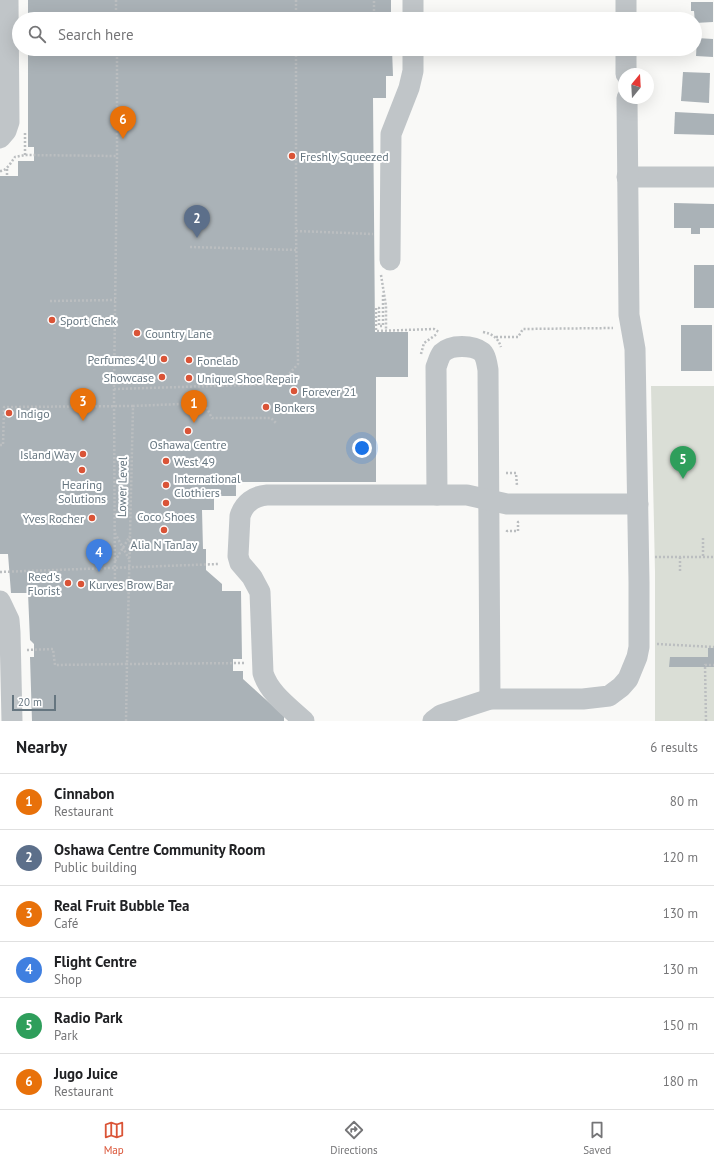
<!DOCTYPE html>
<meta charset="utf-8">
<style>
body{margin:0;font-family:"PT Sans",sans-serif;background:#f2f2f2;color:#202124}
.compass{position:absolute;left:618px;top:68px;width:36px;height:36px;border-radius:50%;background:#fff;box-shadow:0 4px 16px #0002;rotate:18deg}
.scale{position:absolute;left:12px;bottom:10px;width:44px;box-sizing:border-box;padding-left:4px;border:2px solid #667680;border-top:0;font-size:11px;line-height:14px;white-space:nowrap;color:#667680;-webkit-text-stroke:3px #fff;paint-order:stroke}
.you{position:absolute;left:362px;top:448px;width:14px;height:14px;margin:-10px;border:3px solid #fff;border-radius:50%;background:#1a73e8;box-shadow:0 0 0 6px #1a73e833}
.badge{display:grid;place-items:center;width:26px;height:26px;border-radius:50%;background:#da5437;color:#fff;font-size:13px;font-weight:700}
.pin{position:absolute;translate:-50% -33px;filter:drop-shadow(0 1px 2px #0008)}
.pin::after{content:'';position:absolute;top:21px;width:14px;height:12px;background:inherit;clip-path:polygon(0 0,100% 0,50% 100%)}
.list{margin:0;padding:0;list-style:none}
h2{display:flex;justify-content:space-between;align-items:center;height:52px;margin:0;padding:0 16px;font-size:17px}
h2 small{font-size:13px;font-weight:400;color:#757577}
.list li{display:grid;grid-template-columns:26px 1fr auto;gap:12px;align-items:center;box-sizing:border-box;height:56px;padding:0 16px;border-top:1px solid #e0e0e0}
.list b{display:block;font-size:15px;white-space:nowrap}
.list p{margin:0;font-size:13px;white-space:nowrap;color:#757577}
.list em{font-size:13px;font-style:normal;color:#757577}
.icon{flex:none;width:22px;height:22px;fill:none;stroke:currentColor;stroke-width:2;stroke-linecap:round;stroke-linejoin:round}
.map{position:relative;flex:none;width:714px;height:721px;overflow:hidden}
.search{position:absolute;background:#fff;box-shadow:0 4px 16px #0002;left:12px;right:12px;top:12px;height:44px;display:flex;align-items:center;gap:10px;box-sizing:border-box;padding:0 14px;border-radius:22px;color:#757577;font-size:15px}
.sheet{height:388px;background:#fff}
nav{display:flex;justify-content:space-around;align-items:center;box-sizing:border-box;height:56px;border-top:1px solid #e0e0e0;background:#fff;font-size:11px;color:#757577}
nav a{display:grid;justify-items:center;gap:2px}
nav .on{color:#da5437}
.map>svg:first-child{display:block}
</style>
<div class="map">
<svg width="714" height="721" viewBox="0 0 714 721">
<rect width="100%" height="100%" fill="#f9f9f7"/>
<!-- green -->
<polygon fill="#daded6" points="651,386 714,386 714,721 655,721 655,572"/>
<!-- building -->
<g fill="#aab2b7">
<rect x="28" y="0" width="363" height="19"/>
<polygon points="691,2 713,2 713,22 695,23 694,11 691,11"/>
<polygon points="697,38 713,39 713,57 696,56"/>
<polygon points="28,49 392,49 393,76 386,76 386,98 373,98 375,332 408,332 408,377 376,377 376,482 236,482 236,496 214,496 214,510 202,510 203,549 206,549 206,570 222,584 222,591 241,591 242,659 233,659 233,671 243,671 243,679 284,716 284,721 32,721 30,657 34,657 34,644 30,640 28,593 11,593 8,554 0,554 0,176 18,176 18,161 34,161 34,147 28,147"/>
<polygon points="683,72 710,73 709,103 681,101"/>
<polygon points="675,112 714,114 714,135 674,134"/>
<polygon points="674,203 714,204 714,228 700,228 700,234 691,234 691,228 674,228"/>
<rect x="694" y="265" width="20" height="43"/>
<rect x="681" y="325" width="31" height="46"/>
<polygon points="708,648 714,648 714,667 669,667 670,657 708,657"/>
</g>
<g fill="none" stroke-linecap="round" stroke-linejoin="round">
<!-- path -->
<g stroke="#bbbec0" stroke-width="2.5" stroke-dasharray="2 2" stroke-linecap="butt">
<polyline points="116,0 116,19"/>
<polyline points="296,0 296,19"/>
<polyline points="374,19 374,0"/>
<polyline points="117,49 117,156 114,389 280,384 298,364 296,231 296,49"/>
<polyline points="25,155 25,131"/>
<polyline points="7,169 7,176"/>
<path d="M0 171C7 171 11 162 15 157L25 155 117 156"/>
<polyline points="296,231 373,234"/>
<polyline points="190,247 297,250"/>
<polyline points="381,275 386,306 386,330"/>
<polyline points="383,295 383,326 379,326 379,308 376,308 376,331 434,329 439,332"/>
<polyline points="50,301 115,300"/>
<path d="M483 332C493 334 498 338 501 347"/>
<polyline points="496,337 518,337 523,329 613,328"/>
<polyline points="421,354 424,343 437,334"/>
<polyline points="114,389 115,592"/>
<polyline points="0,445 3,445 4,407 133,406"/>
<polyline points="506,473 516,473 517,486 518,486"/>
<polyline points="507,532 507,531 518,531 518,522 519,522"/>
<polyline points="115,533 129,559"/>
<polyline points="703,538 703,557"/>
<polyline points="655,557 714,557"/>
<polyline points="680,557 680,573"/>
<polyline points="115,561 130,536"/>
<polyline points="0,572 219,564"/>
<polyline points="657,644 714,647"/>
<polyline points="27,650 53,649 55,665 127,664 133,406 204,403 212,418 271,418 276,423"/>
<polyline points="126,721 127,664 246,663"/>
<polyline points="706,721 705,665 714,665"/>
</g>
<!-- minor -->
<g stroke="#c0c5c8" stroke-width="21">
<polyline points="626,0 626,19"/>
<polyline points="413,19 413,0"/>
<polyline points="626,49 626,74"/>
<polyline points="0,138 6,131 9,122 8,0"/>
<polyline points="627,177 714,177"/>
<polyline points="390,260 391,134 409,88 413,71 413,49"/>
<path d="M437 495 436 367C438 362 439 357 442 353 451 344 473 345 482 352 486 356 487 364 488 370L490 699"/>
<polyline points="0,601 9,620 10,632 12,721"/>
<path d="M304 721C289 707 269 693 263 673L260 592 252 577 240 563 238 556 240 516C244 503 254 496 267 495H467L507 504H638"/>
<polyline points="433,721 441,715 490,699 583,699 609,696 621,687 628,679 637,657 639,647 639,582 635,349 629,315 627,98"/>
</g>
</g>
<!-- markers -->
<g fill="#da5437" stroke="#fff" stroke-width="1.5">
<circle cx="292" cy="156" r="4"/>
<circle cx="52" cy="320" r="4"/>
<circle cx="137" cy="333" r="4"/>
<circle cx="164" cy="359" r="4"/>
<circle cx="189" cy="360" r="4"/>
<circle cx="162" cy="377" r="4"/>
<circle cx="189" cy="378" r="4"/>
<circle cx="294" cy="391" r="4"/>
<circle cx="266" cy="407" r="4"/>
<circle cx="9" cy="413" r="4"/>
<circle cx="188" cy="431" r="4"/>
<circle cx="83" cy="454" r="4"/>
<circle cx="166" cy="461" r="4"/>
<circle cx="82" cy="470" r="4"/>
<circle cx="166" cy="485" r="4"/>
<circle cx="166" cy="503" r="4"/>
<circle cx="92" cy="518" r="4"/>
<circle cx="164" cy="530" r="4"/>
<circle cx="68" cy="583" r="4"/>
<circle cx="81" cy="584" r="4"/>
</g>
<g text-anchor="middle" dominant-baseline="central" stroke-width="4" stroke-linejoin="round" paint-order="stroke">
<!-- poi labels -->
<g font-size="12" fill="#667680" stroke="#fff" text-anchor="start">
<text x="300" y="156">Freshly Squeezed</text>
<text x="60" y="320">Sport Chek</text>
<text x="145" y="333">Country Lane</text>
<text x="156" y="359" text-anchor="end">Perfumes 4 U</text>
<text x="197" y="360">Fonelab</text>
<text x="154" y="377" text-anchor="end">Showcase</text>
<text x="197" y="378">Unique Shoe Repair</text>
<text x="302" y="391">Forever 21</text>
<text x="274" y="407">Bonkers</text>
<text x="17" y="413">Indigo</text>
<text x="188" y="444" text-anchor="middle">Oshawa Centre</text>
<text x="75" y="454" text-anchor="end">Island Way</text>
<text x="174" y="461">West 49</text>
<text x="174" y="478">International<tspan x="174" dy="14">Clothiers</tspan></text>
<text x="82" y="484" text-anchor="middle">Hearing<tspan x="82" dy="14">Solutions</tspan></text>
<text x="166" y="516" text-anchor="middle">Coco Shoes</text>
<text x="84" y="518" text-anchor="end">Yves Rocher</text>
<text x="164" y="544" text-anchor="middle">Alia N TanJay</text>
<text x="60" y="576" text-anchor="end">Reed's<tspan x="60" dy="14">Florist</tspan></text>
<text x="89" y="584">Kurves Brow Bar</text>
</g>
<!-- street labels -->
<g font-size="12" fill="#667680" stroke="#fff">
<text transform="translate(122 487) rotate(-89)">Lower Level</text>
</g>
</g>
</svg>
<svg class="compass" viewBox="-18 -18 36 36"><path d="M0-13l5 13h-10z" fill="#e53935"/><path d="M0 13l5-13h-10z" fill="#757577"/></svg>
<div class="scale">20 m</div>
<div class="you"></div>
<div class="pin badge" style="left:194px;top:423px;background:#e8710a">1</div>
<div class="pin badge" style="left:197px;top:238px;background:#5c6f8a">2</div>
<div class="pin badge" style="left:83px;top:421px;background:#e8710a">3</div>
<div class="pin badge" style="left:99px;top:572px;background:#3f7fe0">4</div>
<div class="pin badge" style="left:683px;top:479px;background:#2e9e5b">5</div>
<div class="pin badge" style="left:123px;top:139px;background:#e8710a">6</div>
<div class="search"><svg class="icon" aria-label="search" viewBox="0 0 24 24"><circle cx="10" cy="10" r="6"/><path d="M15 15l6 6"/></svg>Search here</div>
</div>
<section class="sheet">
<h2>Nearby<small>6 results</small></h2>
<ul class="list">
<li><span class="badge" style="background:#e8710a">1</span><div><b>Cinnabon</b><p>Restaurant</p></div><em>80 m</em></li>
<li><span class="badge" style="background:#5c6f8a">2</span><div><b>Oshawa Centre Community Room</b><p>Public building</p></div><em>120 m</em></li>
<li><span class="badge" style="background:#e8710a">3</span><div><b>Real Fruit Bubble Tea</b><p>Café</p></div><em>130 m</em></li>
<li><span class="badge" style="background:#3f7fe0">4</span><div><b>Flight Centre</b><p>Shop</p></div><em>130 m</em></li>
<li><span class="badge" style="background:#2e9e5b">5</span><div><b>Radio Park</b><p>Park</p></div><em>150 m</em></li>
<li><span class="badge" style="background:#e8710a">6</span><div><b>Jugo Juice</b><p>Restaurant</p></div><em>180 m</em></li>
</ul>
</section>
<nav>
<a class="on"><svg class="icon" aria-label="map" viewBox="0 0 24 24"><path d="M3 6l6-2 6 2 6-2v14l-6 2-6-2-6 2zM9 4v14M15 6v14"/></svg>Map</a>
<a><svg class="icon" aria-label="directions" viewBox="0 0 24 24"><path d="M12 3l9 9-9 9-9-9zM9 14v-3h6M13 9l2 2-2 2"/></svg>Directions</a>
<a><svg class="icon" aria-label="saved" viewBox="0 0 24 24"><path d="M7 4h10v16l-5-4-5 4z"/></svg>Saved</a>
</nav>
